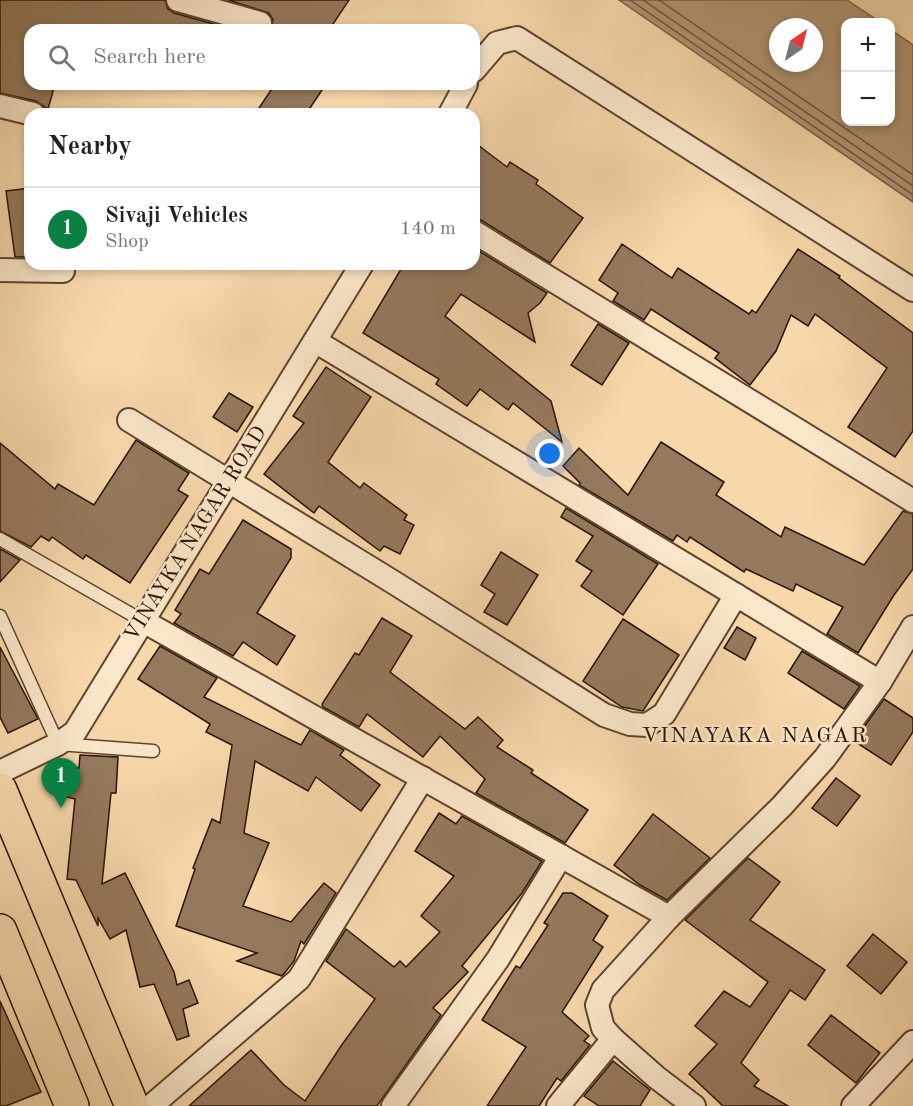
<!DOCTYPE html>
<meta charset="utf-8">
<style>
body{margin:0;font-family:"Old Standard TT",serif;background:#f6f6f6;color:#202124}
.controls{position:absolute;right:18px;top:18px;display:grid;overflow:hidden;border-radius:12px;box-shadow:0 3px 9px #0003}
.controls button{width:54px;height:54px;display:grid;place-items:center;padding:0;border:0;border-bottom:2px solid #e0e0e0;background:#fff;color:#202124;font:30px sans-serif}
.compass{position:absolute;left:769px;top:18px;width:54px;height:54px;border-radius:50%;background:#fff;box-shadow:0 3px 9px #0003;rotate:35deg}
.you{position:absolute;left:550px;top:454px;width:21px;height:21px;margin:-15px;border:4px solid #fff;border-radius:50%;background:#1a73e8;box-shadow:0 0 0 9px #1a73e833}
.badge{display:grid;place-items:center;width:39px;height:39px;border-radius:50%;background:#0b8043;color:#fff;font-size:20px;font-weight:700}
.pin{position:absolute;translate:-50% -50px;filter:drop-shadow(0 2px 3px #0008)}
.pin::after{content:'';position:absolute;top:32px;width:21px;height:18px;background:inherit;clip-path:polygon(0 0,100% 0,50% 100%)}
.list{margin:0;padding:0;list-style:none}
h2{display:flex;justify-content:space-between;align-items:center;height:78px;margin:0;padding:0 24px;font-size:26px}
h2 small{font-size:20px;font-weight:400;color:#757577}
.list li{display:grid;grid-template-columns:39px 1fr auto;gap:18px;align-items:center;box-sizing:border-box;height:84px;padding:0 24px;border-top:2px solid #e0e0e0}
.list b{display:block;font-size:22px;white-space:nowrap}
.list p{margin:0;font-size:20px;white-space:nowrap;color:#757577}
.list em{font-size:20px;font-style:normal;color:#757577}
.icon{flex:none;width:33px;height:33px;fill:none;stroke:currentColor;stroke-width:2;stroke-linecap:round;stroke-linejoin:round}
.map{position:relative;flex:none;width:913px;height:1106px;overflow:hidden}
.search{position:absolute;background:#fff;box-shadow:0 3px 9px #0003;left:24px;top:24px;width:456px;height:66px;display:flex;align-items:center;gap:15px;box-sizing:border-box;padding:0 21px;border-radius:18px;color:#757577;font-size:22px}
.panel{position:absolute;background:#fff;box-shadow:0 3px 9px #0003;left:24px;top:108px;width:456px;height:162px;border-radius:18px}
.map>svg:first-child{display:block}
</style>
<div class="map">
<svg width="913" height="1106" viewBox="0 0 913 1106">
<rect width="100%" height="100%" fill="#f7d8ab"/>
<filter id="stains"><feTurbulence type="fractalNoise" baseFrequency=".00333" numOctaves="4"/><feColorMatrix values="0 0 0 0 .2 0 0 0 0 .09 0 0 0 0 .02 0 0 0 .5 -.17"/></filter>
<radialGradient id="worn" r=".72"><stop offset=".6" stop-color="#630" stop-opacity="0"/><stop offset="1" stop-color="#630" stop-opacity=".3"/></radialGradient>
<!-- water -->
<path fill="#b19573" stroke="#7b6148" stroke-width="1.5" fill-rule="evenodd" d="M619 0H847L880 22H846V122H890L891 30 913 45V202ZM778 27H814V63H778Z"/>
<g fill="none" stroke-linecap="round" stroke-linejoin="round">
<!-- shore -->
<g stroke="#6d543d" stroke-width="1.5">
<polyline points="630,0 913,195"/>
<polyline points="643,0 913,186"/>
<polyline points="659,0 913,175"/>
</g>
</g>
<!-- building -->
<g fill="#94795c" stroke="#291307" stroke-width="1.5">
<polygon points="0,0 165,0 168,9 174,13 235,30 30,30 30,84 55,84 48,109 36,101 0,93"/>
<polygon points="228,0 349,0 329,30 271,30 273,20 269,13"/>
<polygon points="275,84 326,84 306,114 255,114"/>
<polygon points="474,142 507,167 510,162 538,180 536,184 583,218 550,263 481,220 474,219"/>
<polygon points="30,188 30,257 15,257 6,191"/>
<polygon points="622,244 672,278 678,268 749,314 752,310 756,313 798,249 840,276 839,278 913,333 913,431 895,457 848,427 887,368 815,314 808,326 791,315 776,351 750,385 715,358 719,353 651,309 644,320 613,301 618,293 599,280"/>
<polygon points="474,248 547,293 540,303 528,313 535,342 461,294 445,316 551,401 562,442 513,403 508,410 480,389 467,406 436,384 439,379 363,333 404,264 474,264"/>
<polygon points="598,324 629,343 602,385 571,365"/>
<polygon points="326,367 371,397 328,462 360,488 364,483 407,515 404,520 414,525 400,554 384,546 380,551 319,506 314,513 264,474 304,423 293,416"/>
<polygon points="229,393 253,407 237,432 213,417"/>
<polygon points="136,440 189,473 178,490 188,496 130,583 86,555 83,559 52,537 49,541 41,536 31,547 0,531 0,443 55,489 58,484 94,505"/>
<polygon points="661,442 724,482 716,495 781,537 785,527 864,565 903,511 913,514 913,569 894,595 858,653 827,634 843,607 796,584 793,591 746,569 744,572 690,537 687,542 677,535 673,541 579,485 580,483 563,466 579,448 628,495"/>
<polygon points="566,508 658,564 623,615 581,586 592,571 576,561 593,536 561,517"/>
<polygon points="243,520 291,549 291,558 257,613 295,636 277,665 243,642 233,656 174,623 181,614 175,610 200,569 209,574"/>
<polygon points="0,549 20,560 0,582"/>
<polygon points="501,552 538,575 507,625 484,612 495,594 481,585"/>
<polygon points="382,618 412,636 390,672 465,729 478,717 503,740 497,747 533,770 531,773 588,810 565,843 476,793 485,779 440,736 423,757 367,714 359,727 323,707 322,704 355,653 359,655"/>
<polygon points="623,619 679,655 643,711 622,707 583,681"/>
<polygon points="737,627 756,638 745,660 724,648"/>
<polygon points="160,646 217,678 204,697 301,745 310,730 344,750 340,755 380,785 361,811 316,777 308,791 255,761 244,833 269,843 243,906 291,922 324,883 336,893 304,944 301,941 294,961 282,976 237,961 257,953 176,926 195,869 193,868 212,819 220,823 232,745 206,732 210,724 138,679"/>
<polygon points="0,647 38,719 8,733 0,717"/>
<polygon points="802,651 860,686 844,709 788,673"/>
<polygon points="884,699 913,718 913,732 891,765 854,741"/>
<polygon points="80,755 118,757 116,793 111,793 102,884 125,873 174,972 177,985 189,980 198,1003 183,1009 189,1036 177,1040 154,984 140,987 126,930 110,939 98,918 98,926 76,880 67,879 75,799 52,793 60,763 79,768"/>
<polygon points="836,778 860,796 837,826 812,808"/>
<polygon points="439,813 456,824 462,816 542,861 522,893 462,966 468,972 433,1008 441,1015 377,1106 189,1106 251,1050 284,1085 305,1101 341,1046 375,999 326,961 346,929 394,967 400,961 406,967 440,932 421,916 454,876 415,851"/>
<polygon points="653,814 710,858 667,900 640,885 614,865"/>
<polygon points="748,858 780,882 750,920 825,970 805,1000 790,990 741,1063 759,1080 754,1086 788,1106 723,1106 689,1074 717,1044 695,1026 724,991 750,1007 768,982 685,920"/>
<polygon points="563,893 572,893 608,916 593,940 603,947 562,1012 589,1036 584,1041 590,1045 561,1081 557,1078 539,1106 487,1106 526,1047 482,1020 516,966 520,968 548,925 544,923"/>
<polygon points="873,934 907,962 881,994 847,966"/>
<polygon points="0,1001 41,1092 6,1106 0,1106"/>
<polygon points="831,1015 880,1053 856,1083 808,1045"/>
<polygon points="613,1061 650,1090 640,1106 599,1106 584,1096"/>
</g>
<g fill="none" stroke-linecap="round" stroke-linejoin="round">
<!-- lane casing -->
<g stroke="#5c4430" stroke-width="15">
<g id="lane">
<polyline points="0,539 143,621"/>
<polyline points="0,616 58,744 153,751"/>
</g>
</g>
<!-- street casing -->
<g stroke="#5c4430" stroke-width="26">
<g id="street">
<polyline points="178,0 260,23"/>
<polyline points="474,70 497,43 517,38 913,290"/>
<polyline points="0,106 33,114"/>
<polyline points="450,114 466,84"/>
<polyline points="474,232 913,501"/>
<polyline points="0,270 63,271"/>
<polyline points="315,341 880,682 913,627"/>
<polyline points="129,420 393,582 604,715 630,724 647,725 664,714 736,595"/>
<polyline points="143,621 669,917"/>
<polyline points="0,772 58,744 75,732 362,264"/>
<polyline points="151,1106 299,979 423,778"/>
<polyline points="393,1106 498,959 561,856"/>
<polyline points="558,1106 613,1039"/>
<polyline points="694,1106 656,1077 613,1039 603,1028 597,1005 603,990 669,917 782,806 825,758 880,682"/>
<polyline points="853,1106 913,1042"/>
</g>
</g>
<!-- primary casing -->
<g stroke="#291307" stroke-width="36">
<g id="primary">
<polyline points="0,790 132,1106"/>
<polyline points="0,931 72,1106"/>
</g>
</g>
<!-- lane -->
<use href="#lane" stroke="#fae6c8" stroke-width="12"/>
<!-- street -->
<use href="#street" stroke="#fae6c8" stroke-width="22"/>
<!-- primary -->
<use href="#primary" stroke="#f7d8ab" stroke-width="33"/>
</g>
<g text-anchor="middle" dominant-baseline="central" stroke-width="5" stroke-linejoin="round" paint-order="stroke">
<!-- street labels -->
<g font-size="21" fill="#291307" stroke="#fae6c8">
<text transform="translate(196 534) rotate(-58)">VINAYKA NAGAR ROAD</text>
</g>
<!-- neighbourhood labels -->
<g font-size="22" letter-spacing="1.5" fill="#291307" stroke="#fae6c8">
<text x="755" y="736">VINAYAKA NAGAR</text>
</g>
</g>
<rect width="100%" height="100%" filter="url(#stains)"/>
<rect width="100%" height="100%" fill="url(#worn)"/>
</svg>
<div class="controls">
<button>+</button>
<button>−</button>
</div>
<svg class="compass" viewBox="-18 -18 36 36"><path d="M0-13l5 13h-10z" fill="#e53935"/><path d="M0 13l5-13h-10z" fill="#757577"/></svg>
<div class="you"></div>
<div class="pin badge" style="left:61px;top:808px">1</div>
<div class="search"><svg class="icon" aria-label="search" viewBox="0 0 24 24"><circle cx="10" cy="10" r="6"/><path d="M15 15l6 6"/></svg>Search here</div>
<section class="panel">
<h2>Nearby<small></small></h2>
<ul class="list">
<li><span class="badge">1</span><div><b>Sivaji Vehicles</b><p>Shop</p></div><em>140 m</em></li>
</ul>
</section>
</div>
